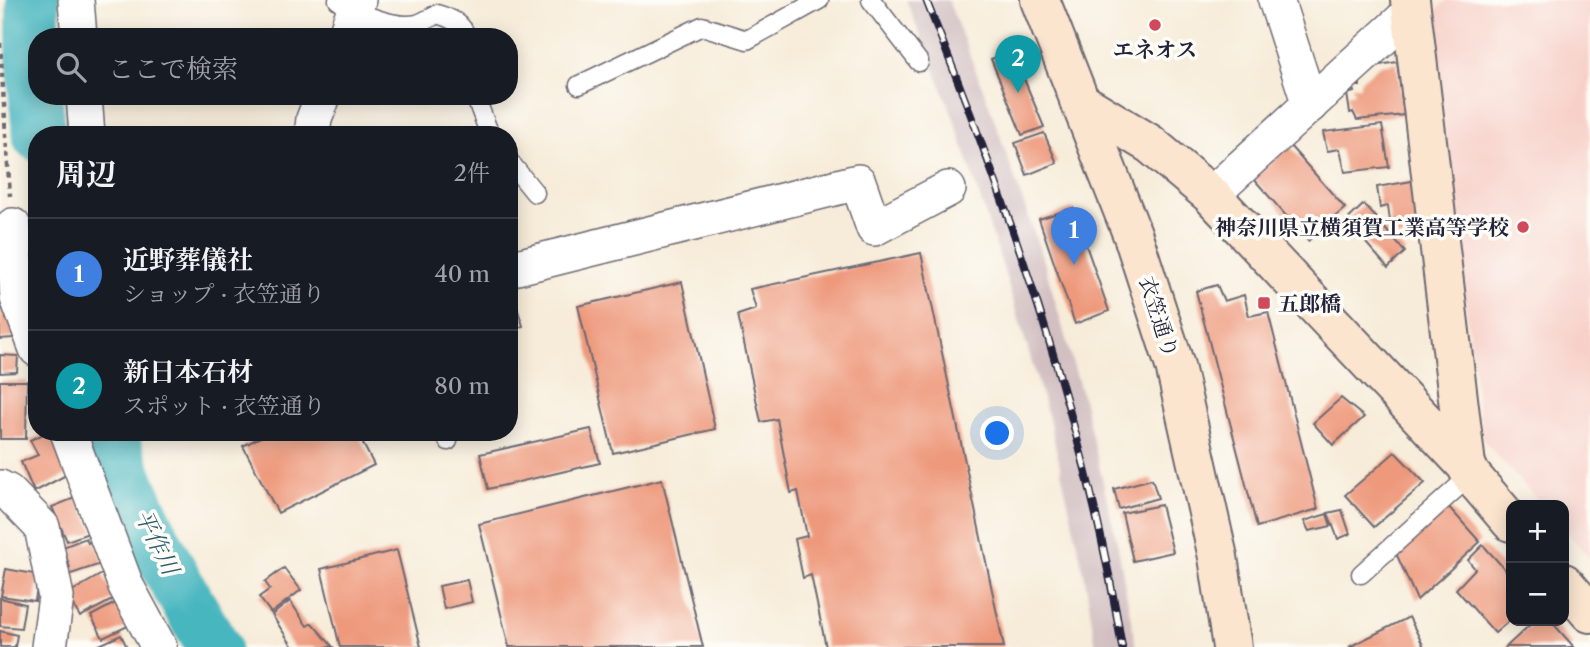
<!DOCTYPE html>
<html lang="ja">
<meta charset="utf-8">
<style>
body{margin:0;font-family:"Libre Caslon Text","Noto Serif JP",serif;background:#20242c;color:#f1f3f6}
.controls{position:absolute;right:21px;bottom:21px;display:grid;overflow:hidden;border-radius:14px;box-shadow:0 4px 18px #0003}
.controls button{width:63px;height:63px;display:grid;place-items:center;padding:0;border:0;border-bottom:2px solid #363941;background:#171b24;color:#f1f3f6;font:35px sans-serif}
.you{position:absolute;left:998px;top:434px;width:24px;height:24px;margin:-18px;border:5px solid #fff;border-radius:50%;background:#1a73e8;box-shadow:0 0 0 10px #1a73e833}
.badge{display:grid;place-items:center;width:46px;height:46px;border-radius:50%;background:#d1495b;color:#fff;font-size:23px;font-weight:700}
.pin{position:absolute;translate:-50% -58px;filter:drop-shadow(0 2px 4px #0008)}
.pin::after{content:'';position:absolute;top:37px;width:24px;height:21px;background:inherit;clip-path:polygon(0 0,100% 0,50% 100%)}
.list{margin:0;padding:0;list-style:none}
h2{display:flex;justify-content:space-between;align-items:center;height:91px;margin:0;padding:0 28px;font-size:30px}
h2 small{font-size:23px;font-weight:400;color:#9ea1a6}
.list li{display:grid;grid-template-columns:46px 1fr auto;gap:21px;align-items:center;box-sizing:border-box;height:112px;padding:0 28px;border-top:2px solid #363941}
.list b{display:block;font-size:26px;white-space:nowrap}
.list p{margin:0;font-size:23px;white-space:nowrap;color:#9ea1a6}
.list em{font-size:23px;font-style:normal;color:#9ea1a6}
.icon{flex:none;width:38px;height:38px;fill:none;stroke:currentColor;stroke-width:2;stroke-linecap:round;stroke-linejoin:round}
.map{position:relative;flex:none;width:1590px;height:647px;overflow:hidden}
.search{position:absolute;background:#171b24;box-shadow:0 4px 18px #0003;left:28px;top:28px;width:490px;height:77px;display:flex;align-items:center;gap:18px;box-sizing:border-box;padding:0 24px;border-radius:28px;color:#9ea1a6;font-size:26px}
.panel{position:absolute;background:#171b24;box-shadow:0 4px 18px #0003;left:28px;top:126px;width:490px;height:315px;border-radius:28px}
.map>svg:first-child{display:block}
</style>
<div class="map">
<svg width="1590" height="647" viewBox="0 0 1590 647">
<rect width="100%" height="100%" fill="#fdfcf7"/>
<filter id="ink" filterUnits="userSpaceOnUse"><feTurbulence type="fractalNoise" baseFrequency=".0143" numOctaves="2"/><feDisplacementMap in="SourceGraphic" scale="14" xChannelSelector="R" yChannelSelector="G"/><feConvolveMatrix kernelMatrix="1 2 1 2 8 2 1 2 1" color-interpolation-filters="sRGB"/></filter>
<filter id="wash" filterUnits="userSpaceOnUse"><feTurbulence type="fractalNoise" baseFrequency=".00686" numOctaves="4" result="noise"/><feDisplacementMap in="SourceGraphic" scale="28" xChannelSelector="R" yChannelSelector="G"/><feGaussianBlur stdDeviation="1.57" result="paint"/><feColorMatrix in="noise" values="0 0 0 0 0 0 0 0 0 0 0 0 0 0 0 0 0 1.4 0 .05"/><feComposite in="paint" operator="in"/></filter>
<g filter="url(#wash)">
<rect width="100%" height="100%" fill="#f7ecd9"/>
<!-- built -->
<polygon fill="#f7d1c9" points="1447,0 1590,0 1590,559 1564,529 1564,505 1542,505 1482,439 1430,16"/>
<!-- industrial -->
<polygon fill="#d2bfc1" points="906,0 948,0 987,99 1044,262 1085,406 1118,547 1136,647 1096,647 1085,578 1050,422 1005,274 953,116"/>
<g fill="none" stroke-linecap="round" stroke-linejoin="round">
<!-- river -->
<g stroke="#46b6bf" stroke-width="54">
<polyline points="33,0 33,66 39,135"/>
<path d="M110 432C133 506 173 581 214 647"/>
</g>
</g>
<g id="blocks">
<!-- building -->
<g fill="#ee997c">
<polygon points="1012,50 1044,127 1022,135 991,59"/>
<polygon points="1397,62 1404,115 1357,120 1353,112 1350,113 1347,94 1354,92 1352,86 1360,86 1360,81 1380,65"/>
<polygon points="1382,125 1389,167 1345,172 1340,149 1327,151 1323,132"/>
<polygon points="1044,133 1057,163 1027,175 1015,143"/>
<polygon points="1290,146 1345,208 1308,241 1253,178"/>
<polygon points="1412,181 1420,235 1397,238 1396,235 1392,235 1388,206 1380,208 1377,187"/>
<polygon points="1364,204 1405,252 1388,268 1359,235 1354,239 1342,225"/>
<polygon points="1073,208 1109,311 1075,324 1039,219"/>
<polygon points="921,253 1004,647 826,647 811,575 803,578 795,539 807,536 798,491 791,493 777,419 761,422 738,315 756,309 750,289"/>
<polygon points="682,282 715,429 613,453 578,306"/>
<polygon points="509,283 523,326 509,331"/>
<polygon points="1217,285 1224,301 1244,295 1249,316 1268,312 1318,509 1257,527 1196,291"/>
<polygon points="0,309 6,309 6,319 13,319 13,338 0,339"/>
<polygon points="0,355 18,356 17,372 0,373"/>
<polygon points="0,381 27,381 26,439 0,439"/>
<polygon points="1341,398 1364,417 1333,445 1313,423"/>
<polygon points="591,429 600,463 488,489 480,454"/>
<polygon points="48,432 50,432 70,473 34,492 21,462 38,455 30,440"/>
<polygon points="270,432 357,432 374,465 278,513 243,446"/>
<polygon points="1395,452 1425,483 1374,527 1345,495"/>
<polygon points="662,479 703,647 509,647 479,524"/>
<polygon points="1152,479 1158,498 1119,509 1114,489"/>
<polygon points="77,497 94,531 67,541 52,507"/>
<polygon points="1161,505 1173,552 1133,561 1122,513"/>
<polygon points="1447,505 1480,542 1417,600 1395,551"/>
<polygon points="1342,510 1350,534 1338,539 1328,513"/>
<polygon points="1327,514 1331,526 1309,531 1304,521"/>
<polygon points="86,538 88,543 95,539 104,563 68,575 66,570 70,568 63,547"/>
<polygon points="1483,545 1511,576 1511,619 1495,633 1456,589 1475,569 1468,560"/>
<polygon points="397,550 421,647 340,647 321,569"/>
<polygon points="284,568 301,590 271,613 259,597 270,589 265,582"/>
<polygon points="6,569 39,575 35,601 1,596"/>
<polygon points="102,574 116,598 80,617 67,594"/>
<polygon points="467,580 472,602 444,609 439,586"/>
<polygon points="0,598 25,604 21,628 0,626"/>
<polygon points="121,600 132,624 103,638 91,616"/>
<polygon points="290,601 307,626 312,623 333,647 293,647 272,615"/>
<polygon points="1409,617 1424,647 1349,647"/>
<polygon points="1534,621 1551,621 1574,647 1506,647"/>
<polygon points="0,631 17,635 15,647 0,647"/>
<polygon points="121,635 127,647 95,647"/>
</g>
</g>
</g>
<g filter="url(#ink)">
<use href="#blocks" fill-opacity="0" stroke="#6d6972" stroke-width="2"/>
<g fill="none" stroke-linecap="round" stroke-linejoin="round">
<!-- lane casing -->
<g stroke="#6d6972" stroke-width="21">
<g id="lane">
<path d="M338 0C356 13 394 29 417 24 424 22 431 17 437 14 450 18 463 23 466 37"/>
<polyline points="871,0 919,62"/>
<polyline points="579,85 702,26 747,40 819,0"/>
<polyline points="475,96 490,135"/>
<polyline points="509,161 535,193"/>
<polyline points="446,432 448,441"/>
<polyline points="1361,574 1471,475"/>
</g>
</g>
<!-- street casing -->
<g stroke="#6d6972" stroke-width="38">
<g id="street">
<polyline points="76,0 79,37"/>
<polyline points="1276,0 1310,105"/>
<polyline points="345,37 358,0"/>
<polyline points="84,96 87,135"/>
<polyline points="312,135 314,119 323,96"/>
<polyline points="1211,195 1411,12"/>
<polyline points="13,226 18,298 37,349"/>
<polyline points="509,269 858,182 874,228 948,189"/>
<polyline points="68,432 126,586 159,647"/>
<polyline points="0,488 8,492 42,527 56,597 49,647"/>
</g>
</g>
<!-- secondary casing -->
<g stroke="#6d6972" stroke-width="42">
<g id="secondary">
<polyline points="1040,0 1133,236 1175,366 1218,557 1232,647"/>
<polyline points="1410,0 1466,465"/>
<polyline points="1079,101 1150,144 1211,195 1466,465 1471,475 1511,522"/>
<polyline points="1564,583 1590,613"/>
</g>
</g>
<!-- path -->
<polyline stroke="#6d6972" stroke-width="4.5" stroke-dasharray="5 5" stroke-linecap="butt" points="0,43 10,196"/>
<!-- lane -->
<use href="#lane" stroke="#fff" stroke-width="18"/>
<!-- street -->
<use href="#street" stroke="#fff" stroke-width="35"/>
<!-- secondary -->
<use href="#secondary" stroke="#fbe5cf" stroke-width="38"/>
<!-- rail casing -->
<g stroke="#22223b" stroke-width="8">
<path id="rail" d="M926 0C1010 210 1086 423 1122 647"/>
</g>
<!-- rail -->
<use href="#rail" stroke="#fdfcf7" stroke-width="5" stroke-dasharray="16" stroke-linecap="butt"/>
</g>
</g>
<!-- markers -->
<g fill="#d1495b" stroke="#fdfcf7" stroke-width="2.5">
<circle cx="1155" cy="25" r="7"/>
<circle cx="1523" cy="227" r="7"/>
<rect x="1257" y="296" width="14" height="14" rx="3.5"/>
</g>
<g text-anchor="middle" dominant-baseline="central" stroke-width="7" stroke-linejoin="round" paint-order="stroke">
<!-- poi labels -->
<g font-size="21" font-weight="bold" fill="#22223b" stroke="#fdfcf7">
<text x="1155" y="49">エネオス</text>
<text x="1509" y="227" text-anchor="end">神奈川県立横須賀工業高等学校</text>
<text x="1278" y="303" text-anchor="start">五郎橋</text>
</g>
<!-- street labels -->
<g font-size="21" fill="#22223b" stroke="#fdfcf7">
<text transform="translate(1159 317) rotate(72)">衣笠通り</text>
</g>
<!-- water labels -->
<g font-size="23" font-style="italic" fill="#305d70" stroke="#fdfcf7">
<text transform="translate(157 542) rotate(64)">平作川</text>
</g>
</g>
</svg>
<div class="controls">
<button>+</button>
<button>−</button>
</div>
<div class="you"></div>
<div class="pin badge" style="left:1074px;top:265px;background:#3f7fe0">1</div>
<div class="pin badge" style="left:1018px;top:93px;background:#0f9aa8">2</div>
<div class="search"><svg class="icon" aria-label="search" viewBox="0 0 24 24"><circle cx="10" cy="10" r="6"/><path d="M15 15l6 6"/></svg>ここで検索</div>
<section class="panel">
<h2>周辺<small>2件</small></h2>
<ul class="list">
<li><span class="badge" style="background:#3f7fe0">1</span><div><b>近野葬儀社</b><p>ショップ · 衣笠通り</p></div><em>40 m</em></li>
<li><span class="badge" style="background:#0f9aa8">2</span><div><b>新日本石材</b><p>スポット · 衣笠通り</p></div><em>80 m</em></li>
</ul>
</section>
</div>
